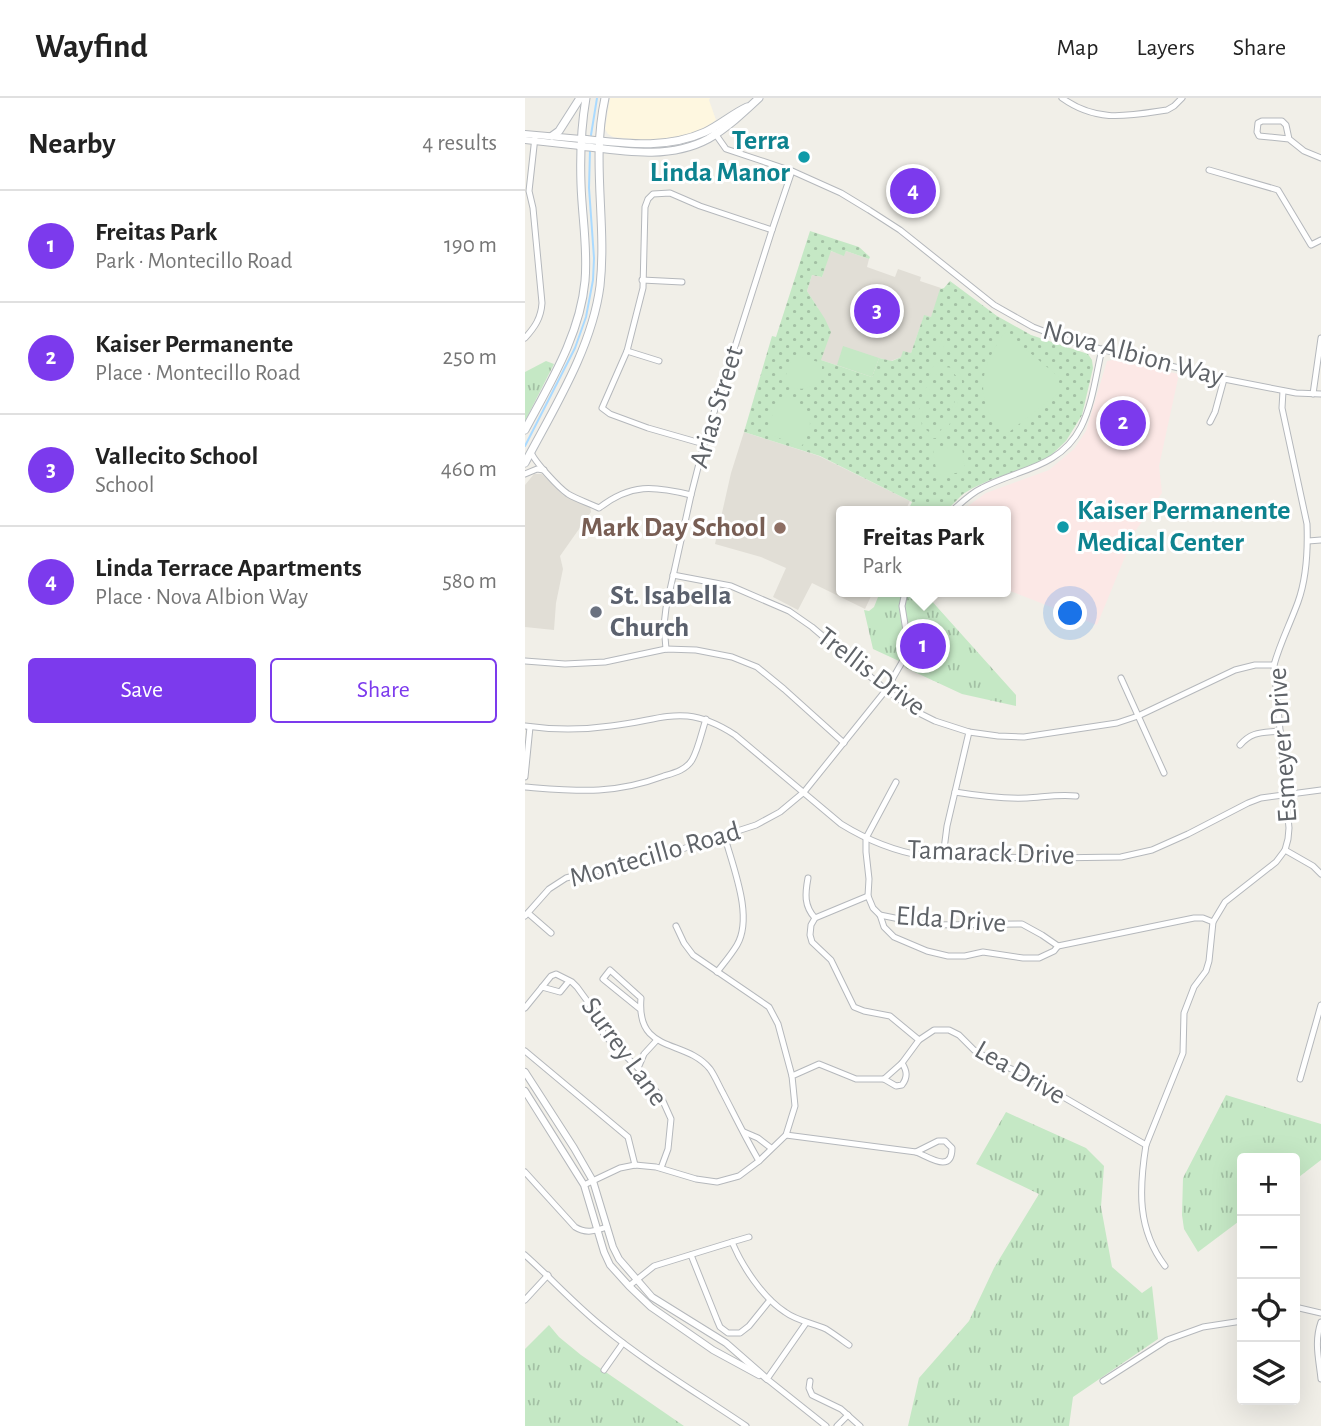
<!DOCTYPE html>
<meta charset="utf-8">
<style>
body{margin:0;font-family:"Alegreya Sans",sans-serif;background:#f6f6f6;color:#222}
.controls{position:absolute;right:21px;bottom:21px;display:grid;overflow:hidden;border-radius:7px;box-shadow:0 7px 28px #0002}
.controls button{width:63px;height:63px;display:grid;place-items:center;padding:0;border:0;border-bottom:2px solid #e0e0e0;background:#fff;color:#222;font:35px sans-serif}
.you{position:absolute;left:546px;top:516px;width:24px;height:24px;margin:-18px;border:5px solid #fff;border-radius:50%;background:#1a73e8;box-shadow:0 0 0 10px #1a73e833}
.badge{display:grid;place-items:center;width:46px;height:46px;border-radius:50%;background:#7c3aed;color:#fff;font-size:23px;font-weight:700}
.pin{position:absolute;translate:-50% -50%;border:4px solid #fff;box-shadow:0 2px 7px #0006}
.popup{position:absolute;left:311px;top:408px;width:175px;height:91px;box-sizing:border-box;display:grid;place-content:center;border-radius:7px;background:#fff;filter:drop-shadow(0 2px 5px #0005);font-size:23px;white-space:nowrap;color:#767676}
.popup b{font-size:26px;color:#222}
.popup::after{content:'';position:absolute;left:50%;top:100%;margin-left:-14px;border:14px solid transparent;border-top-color:#fff}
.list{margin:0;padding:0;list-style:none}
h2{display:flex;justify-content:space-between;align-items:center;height:91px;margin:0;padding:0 28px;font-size:30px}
h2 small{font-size:23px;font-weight:400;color:#767676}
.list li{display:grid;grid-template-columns:46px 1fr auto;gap:21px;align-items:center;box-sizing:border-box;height:112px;padding:0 28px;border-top:2px solid #e0e0e0}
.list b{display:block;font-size:26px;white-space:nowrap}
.list p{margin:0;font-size:23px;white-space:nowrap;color:#767676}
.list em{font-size:23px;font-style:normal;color:#767676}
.actions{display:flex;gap:14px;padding:21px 28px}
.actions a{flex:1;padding:16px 0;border:2px solid #7c3aed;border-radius:7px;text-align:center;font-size:24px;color:#7c3aed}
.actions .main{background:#7c3aed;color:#fff}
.icon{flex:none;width:38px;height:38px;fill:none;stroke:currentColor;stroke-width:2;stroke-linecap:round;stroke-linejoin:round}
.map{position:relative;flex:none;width:796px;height:1328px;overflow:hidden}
header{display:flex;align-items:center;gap:42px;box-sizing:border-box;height:98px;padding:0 35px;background:#fff;border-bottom:2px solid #e0e0e0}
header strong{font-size:33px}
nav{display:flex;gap:38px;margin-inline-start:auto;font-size:24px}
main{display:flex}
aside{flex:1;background:#fff}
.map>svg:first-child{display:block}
</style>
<header>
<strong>Wayfind</strong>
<nav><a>Map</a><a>Layers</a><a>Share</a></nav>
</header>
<main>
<aside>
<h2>Nearby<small>4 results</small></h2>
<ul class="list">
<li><span class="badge">1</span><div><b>Freitas Park</b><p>Park · Montecillo Road</p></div><em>190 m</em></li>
<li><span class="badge">2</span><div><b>Kaiser Permanente</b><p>Place · Montecillo Road</p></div><em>250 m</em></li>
<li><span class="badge">3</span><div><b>Vallecito School</b><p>School</p></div><em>460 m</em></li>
<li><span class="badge">4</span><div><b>Linda Terrace Apartments</b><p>Place · Nova Albion Way</p></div><em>580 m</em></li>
</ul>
<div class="actions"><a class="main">Save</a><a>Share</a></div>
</aside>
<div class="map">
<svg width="796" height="1328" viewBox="0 0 796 1328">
<defs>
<pattern id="grass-dots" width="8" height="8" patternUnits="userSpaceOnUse" patternTransform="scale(1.75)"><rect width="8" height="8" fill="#c5e8c5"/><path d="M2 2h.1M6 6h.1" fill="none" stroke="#a3c0a4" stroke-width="1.8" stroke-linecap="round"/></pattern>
<pattern id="park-tufts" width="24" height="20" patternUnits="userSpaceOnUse" patternTransform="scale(1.75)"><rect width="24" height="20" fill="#c5e8c5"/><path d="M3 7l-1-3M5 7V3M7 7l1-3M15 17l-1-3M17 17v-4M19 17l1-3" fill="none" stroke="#a3c0a4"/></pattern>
</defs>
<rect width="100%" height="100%" fill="#f1efe8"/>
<!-- commercial -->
<polygon fill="#fef7e0" points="85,0 185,0 184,2 191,22 180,30 162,39 130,43 88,39 83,36 80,31"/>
<!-- education -->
<g fill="#e1ded6">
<polygon points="305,153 319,157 321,153 344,161 342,169 370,179 373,171 396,179 395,183 416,190 406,220 399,218 386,255 366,263 354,260 347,279 296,262 293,210 287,201 282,193 287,177 297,179"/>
<polygon points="219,334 294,358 385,403 380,413 316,413 316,494 348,494 340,511 287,485 273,512 248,499 261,470 236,459 190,446 206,375"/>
<polygon points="9,376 17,376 38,397 65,407 66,414 35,458 38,471 31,505 29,532 0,529 0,387"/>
</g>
<!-- medical -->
<polygon fill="#fce8e6" points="588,262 654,276 634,368 637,395 611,432 572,527 480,491 480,413 436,413 461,395 524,372 549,351 561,333 582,263"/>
<!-- grass -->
<polygon fill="url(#grass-dots)" points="285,133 334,149 345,159 344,161 321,153 319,158 306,153 297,179 287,177 282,193 300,221 306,234 296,262 347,279 354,260 367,263 376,259 378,253 386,255 399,217 406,219 415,191 419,190 425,183 472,218 506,237 563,256 567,262 568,270 557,317 541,343 520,363 465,382 448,390 438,396 421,413 383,413 387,404 295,358 219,334 247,238 251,239"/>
<!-- park -->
<g fill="url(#park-tufts)">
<polygon points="21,263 29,266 0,323 0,274"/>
<polygon points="355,494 402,494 404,500 491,597 491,608 437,596 381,570 374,563 348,551 339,512 344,513 349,509"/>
<polygon points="701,997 796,1026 796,1062 770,1082 770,1060 717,1060 717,1121 673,1154 659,1131 657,1117 658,1080"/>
<polygon points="481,1014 561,1050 579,1068 576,1109 587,1169 617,1195 627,1188 633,1241 548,1299 544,1328 383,1328 394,1280 444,1223 469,1170 514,1096 451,1066"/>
<polygon points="24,1227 34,1239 56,1257 159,1328 0,1328 0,1251"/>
</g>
<!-- pitch -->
<g fill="#c5e8c5" fill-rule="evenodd">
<path d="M480 234 534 279V295L479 338C449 301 453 272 480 234Z"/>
<path d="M417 241 421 242 412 269C420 269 427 268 433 274 436 277 437 280 437 284 438 294 433 303 430 312 424 331 413 354 393 330L392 331 388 330ZM420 272C426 274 431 275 433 282 436 292 422 328 414 334H404L397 329 396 319 408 282 413 274Z"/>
<polygon points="318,248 354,260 347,279 312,267"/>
<path d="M272 258 297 265C299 288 276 298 258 285L267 260Z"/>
<path d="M261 299C288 308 291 327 276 349L244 336 242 330 254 301Z"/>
<polygon points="437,348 440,374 412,377 408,352"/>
</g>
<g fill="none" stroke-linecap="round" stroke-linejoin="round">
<!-- stream -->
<g stroke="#aadaff" stroke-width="2">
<polyline points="66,37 72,0"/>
<polyline points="0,348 50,250 61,219 68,182 69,160 64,90 65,52"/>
</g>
<!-- minor casing -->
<g stroke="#b5b8bc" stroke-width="7">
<g id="minor">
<path d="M537 0C572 25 602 18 642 12L649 8 657 0"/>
<polyline points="189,34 201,51 267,73 316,95 344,112 375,132 469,207 508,229 547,244 699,281 771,295 796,296"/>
<polyline points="764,41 761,27 757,23 737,23 733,25 732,34 734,38 764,41 779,53 796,60"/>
<polyline points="684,72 753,92 786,147 796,142"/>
<polyline points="117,182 157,184"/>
<path d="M0 240C10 229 16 220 17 205L8 110 4 93 10 39"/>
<polyline points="102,253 134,263"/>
<polyline points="788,296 796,240"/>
<polyline points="685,324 690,314 699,281"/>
<polyline points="179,346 123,330 85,316 77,310 102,253 118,190 120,109 123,101 128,96 145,95 175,108 247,132"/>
<path d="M6 354C9 363 34 390 43 396 53 402 64 405 74 410 106 385 129 388 166 397"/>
<polyline points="0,376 12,371 19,372"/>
<path d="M427 413C436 405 446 395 457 390 493 371 535 370 556 329 568 305 571 276 577 251"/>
<polyline points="783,443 796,442"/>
<polyline points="148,477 206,488 264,513 287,529 361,592 390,613 410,623 444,634 473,638 499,639 592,625 613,618 710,572 730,567 749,567"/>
<polyline points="141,551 139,527 141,510 166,397 179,346 247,132 267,73"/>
<polyline points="0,563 40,566 80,564 141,551 171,552 207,559 232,569 259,591 319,645"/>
<polyline points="596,580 639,675"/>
<path d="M0 628C28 632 58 632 86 628 140 622 159 604 210 637L316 726C342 742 368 753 399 758L525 760 596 759 627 752 663 736 723 705 736 700 796 692"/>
<path d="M715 647C727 633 737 635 755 633"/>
<polyline points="0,679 5,629"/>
<polyline points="371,684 341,740 341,754 344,781 343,798 348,810 355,817 359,829 369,839 402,853 423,858 440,858 458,854 498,860 514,860 529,853 533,848 669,820 678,820 688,824"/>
<path d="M0 689C53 693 88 697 139 678 149 675 161 672 167 662 173 652 177 633 181 621"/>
<path d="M430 694C454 698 477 701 502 700 519 699 534 696 551 698"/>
<polyline points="760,752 788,768 796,776"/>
<polyline points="418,759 422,728 444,634"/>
<path d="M283 780C280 796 279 808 290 820"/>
<polyline points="343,798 290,820 286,827 285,837 287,844 306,862 329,909 339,913 365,918 394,942"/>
<polyline points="3,815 26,835"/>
<polyline points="355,817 404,827 497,826 517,837 533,848"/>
<polyline points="0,818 24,791 41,780 67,773 91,771 117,764 231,727 255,714 279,694 361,592 380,559 382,539 377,508 380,494"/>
<polyline points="151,828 159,845 168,857 244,909 253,926 267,978"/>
<path d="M192 874C199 865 206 857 212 847 229 818 207 767 199 736"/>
<polyline points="17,889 35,894 44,883"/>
<polyline points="0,910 26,878 31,876 47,884 52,889 71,915 79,937 113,970 137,1001 146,1021 143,1051 136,1070"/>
<path d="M115 911 78 881 85 872 116 900C111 957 160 940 185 971 190 978 194 988 198 995 210 1018 221 1041 234 1063"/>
<polyline points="0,953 103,1039 110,1067"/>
<polyline points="113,970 119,956 131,943"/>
<path d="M359 981 371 988 377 987C383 979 382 973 377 965"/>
<polyline points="775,981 796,907"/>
<polyline points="219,1034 233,1040 246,1050"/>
<polyline points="261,1037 391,1054"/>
<path d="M413 1043H420L427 1050C427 1076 404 1059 391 1054Z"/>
<path d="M0 1074 50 1129C61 1136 70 1133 82 1129"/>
<polyline points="59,1087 95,1070 110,1067 131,1069 171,1081 192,1084 214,1078 234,1063 261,1037 270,1008 267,978 294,966 331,981 359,981 377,965 394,942 409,932 424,932 434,937 449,952 471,965 497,975 621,1047"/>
<polyline points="207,1144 224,1139"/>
<path d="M0 1157C27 1181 51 1208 79 1230 123 1266 174 1296 221 1328"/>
<polyline points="166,1157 192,1222 195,1229 203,1235 215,1235 224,1228 245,1202"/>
<path d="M640 1168C612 1131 614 1091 621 1047L658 955 659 915 669 889 681 873 684 863 688 824 700 804 751 764 760 752 763 741 764 730 749 567C755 545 765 526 773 504 782 479 783 453 782 426L757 310 758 293"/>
<path d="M104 1188 129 1168 207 1144C217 1168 238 1200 260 1214 272 1223 288 1225 301 1231 309 1236 317 1242 324 1247"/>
<polyline points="0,1202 23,1177"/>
<polyline points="770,1209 796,1215"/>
<path d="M796 1224C789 1244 794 1261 796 1281"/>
<polyline points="281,1225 242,1281 301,1328"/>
<polyline points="79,1272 98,1245"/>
<polyline points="285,1283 284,1290 287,1297 316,1311 335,1328"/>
<polyline points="578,1283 642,1242 678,1229 717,1223"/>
<polyline points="312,1328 323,1317"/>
</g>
</g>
<!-- tertiary casing -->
<g stroke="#b5b8bc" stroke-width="8">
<g id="tertiary">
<polyline points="0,36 56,41"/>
<polyline points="0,42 55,48"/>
<polyline points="0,974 49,1050 68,1083 88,1149 94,1161 127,1199 201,1245 242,1281"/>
<polyline points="0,993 59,1087 79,1154 85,1167 104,1188 126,1209 188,1252 234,1277"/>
</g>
</g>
<!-- secondary casing -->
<g stroke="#b6babf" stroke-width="9">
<g id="secondary">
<polyline points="27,38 34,33 55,0"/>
<path d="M56 41C98 45 140 52 180 34 195 27 207 16 222 9"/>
<path d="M55 48C97 53 144 62 183 41 202 30 218 15 234 0"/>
<path d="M0 332C25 285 55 237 60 183 63 150 57 119 56 86 55 57 56 29 61 0"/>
<path d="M0 365C29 310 67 250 75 188 82 125 66 63 80 0"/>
</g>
</g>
<!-- minor -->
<use href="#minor" stroke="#fff" stroke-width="5"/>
<!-- tertiary -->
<use href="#tertiary" stroke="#fff" stroke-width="6"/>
<!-- secondary -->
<use href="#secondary" stroke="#fff" stroke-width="7"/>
</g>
<!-- markers -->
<g fill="#0f9aa8" stroke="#fff" stroke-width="2.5">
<circle cx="279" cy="59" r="7"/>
<circle cx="538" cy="429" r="7"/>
</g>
<circle fill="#8d6e63" stroke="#fff" stroke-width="2.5" cx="255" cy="430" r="7"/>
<circle fill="#6b7280" stroke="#fff" stroke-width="2.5" cx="71" cy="514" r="7"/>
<g text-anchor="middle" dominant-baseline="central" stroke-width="6" stroke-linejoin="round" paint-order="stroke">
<!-- culture labels -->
<g font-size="28" font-weight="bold" fill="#0d838f" stroke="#fff" text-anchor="end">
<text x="265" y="43">Terra<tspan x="265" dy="32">Linda Manor</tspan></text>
<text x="552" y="413" text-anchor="start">Kaiser Permanente<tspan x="552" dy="32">Medical Center</tspan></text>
</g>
<!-- street labels -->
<g font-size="28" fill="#5f6368" stroke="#fff">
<text transform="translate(608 256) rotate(15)">Nova Albion Way</text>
<text transform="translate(192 309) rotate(-73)">Arias Street</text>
<text transform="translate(346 574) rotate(37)">Trellis Drive</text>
<text transform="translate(758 647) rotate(-94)">Esmeyer Drive</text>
<text transform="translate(466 755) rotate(2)">Tamarack Drive</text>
<text transform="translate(130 757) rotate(-16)">Montecillo Road</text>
<text transform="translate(426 822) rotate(4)">Elda Drive</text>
<text transform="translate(99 954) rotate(54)">Surrey Lane</text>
<text transform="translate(495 975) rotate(30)">Lea Drive</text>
</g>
<!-- education labels -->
<g font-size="28" font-weight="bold" fill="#785e54" stroke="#fff" text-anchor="end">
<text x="241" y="430">Mark Day School</text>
</g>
<!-- worship labels -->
<g font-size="28" font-weight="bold" fill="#5b616d" stroke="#fff" text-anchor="start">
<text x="85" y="498">St. Isabella<tspan x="85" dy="32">Church</tspan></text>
</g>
</g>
</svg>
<div class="controls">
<button>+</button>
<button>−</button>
<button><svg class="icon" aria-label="locate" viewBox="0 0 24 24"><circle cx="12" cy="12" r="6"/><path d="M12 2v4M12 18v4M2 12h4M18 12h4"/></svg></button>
<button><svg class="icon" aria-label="layers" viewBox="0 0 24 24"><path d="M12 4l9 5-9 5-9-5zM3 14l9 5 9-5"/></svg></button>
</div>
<div class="you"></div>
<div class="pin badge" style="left:398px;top:548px">1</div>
<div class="popup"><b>Freitas Park</b>Park</div>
<div class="pin badge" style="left:598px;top:325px">2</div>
<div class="pin badge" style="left:352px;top:213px">3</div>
<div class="pin badge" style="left:388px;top:93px">4</div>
</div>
</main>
